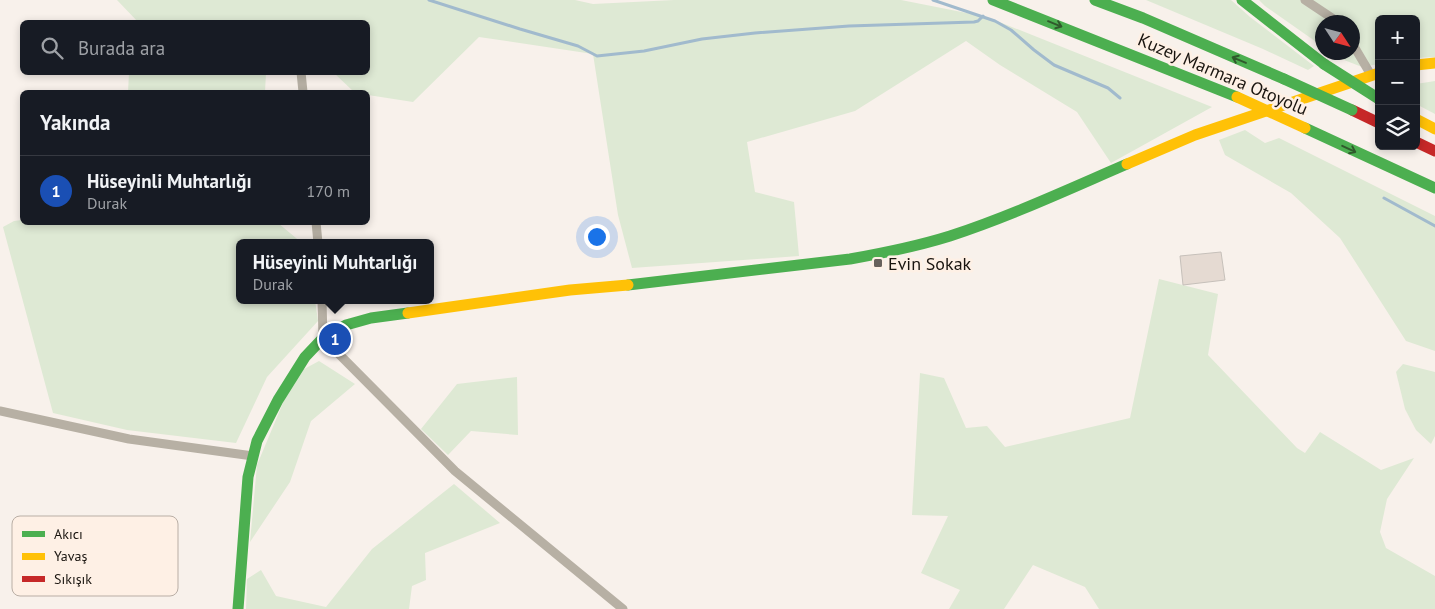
<!DOCTYPE html>
<html lang="tr">
<meta charset="utf-8">
<style>
body{margin:0;font-family:"PT Sans",sans-serif;background:#242831;color:#f1f3f6}
.controls{position:absolute;right:15px;top:15px;display:grid;overflow:hidden;border-radius:8px;box-shadow:0 2px 8px #0003}
.controls button{width:45px;height:45px;display:grid;place-items:center;padding:0;border:0;border-bottom:1px solid #363941;background:#171b24;color:#f1f3f6;font:25px sans-serif}
.compass{position:absolute;left:1315px;top:15px;width:45px;height:45px;border-radius:50%;background:#171b24;box-shadow:0 2px 8px #0003;rotate:126deg}
.you{position:absolute;left:596px;top:236px;width:18px;height:18px;margin:-12px;border:4px solid #fff;border-radius:50%;background:#1a73e8;box-shadow:0 0 0 8px #1a73e833}
.badge{display:grid;place-items:center;width:32px;height:32px;border-radius:50%;background:#2563eb;color:#fff;font-size:16px;font-weight:700}
.pin{position:absolute;translate:-50% -50%;border:2px solid #fff;box-shadow:0 1px 5px #0006}
.popup{position:absolute;left:236px;top:239px;width:198px;height:65px;box-sizing:border-box;display:grid;place-content:center;border-radius:8px;background:#171b24;filter:drop-shadow(0 1px 4px #0005);font-size:16px;white-space:nowrap;color:#9ea1a6}
.popup b{font-size:19px;color:#f1f3f6}
.popup::after{content:'';position:absolute;left:50%;top:100%;margin-left:-10px;border:10px solid transparent;border-top-color:#171b24}
.list{margin:0;padding:0;list-style:none}
h2{display:flex;justify-content:space-between;align-items:center;height:65px;margin:0;padding:0 20px;font-size:21px}
h2 small{font-size:16px;font-weight:400;color:#9ea1a6}
.list li{display:grid;grid-template-columns:32px 1fr auto;gap:15px;align-items:center;box-sizing:border-box;height:70px;padding:0 20px;border-top:1px solid #363941}
.list b{display:block;font-size:19px;white-space:nowrap}
.list p{margin:0;font-size:16px;white-space:nowrap;color:#9ea1a6}
.list em{font-size:16px;font-style:normal;color:#9ea1a6}
.icon{flex:none;width:28px;height:28px;fill:none;stroke:currentColor;stroke-width:2;stroke-linecap:round;stroke-linejoin:round}
.map{position:relative;flex:none;width:1435px;height:609px;overflow:hidden}
.search{position:absolute;background:#171b24;box-shadow:0 2px 8px #0003;left:20px;top:20px;width:350px;height:55px;display:flex;align-items:center;gap:12px;box-sizing:border-box;padding:0 18px;border-radius:8px;color:#9ea1a6;font-size:19px}
.panel{position:absolute;background:#171b24;box-shadow:0 2px 8px #0003;left:20px;top:90px;width:350px;height:135px;border-radius:8px}
.map>svg:first-child{display:block}
</style>
<div class="map">
<svg width="1435" height="609" viewBox="0 0 1435 609">
<rect width="100%" height="100%" fill="#f8f1eb"/>
<!-- green -->
<g fill="#dee9d4">
<polygon points="117,0 575,0 593,4 674,0 901,0 987,17 1212,107 1111,163 1077,112 1000,65 966,41 855,111 747,142 755,192 794,202 799,256 632,268 618,215 593,54 479,37 413,102 368,95 368,92 354,92 334,73 368,72 368,22 138,22"/>
<polygon points="1146,0 1231,0 1250,17 1314,66 1308,70 1263,49"/>
<polygon points="1259,0 1435,0 1435,57 1416,58 1416,19 1379,19 1379,64 1362,67 1339,58 1331,53 1352,52 1352,22 1322,22 1322,46 1265,6"/>
<polygon points="129,73 129,72 266,73 265,92 128,92"/>
<polygon points="1435,81 1435,114 1416,104 1416,84"/>
<polygon points="1245,130 1265,143 1279,138 1435,216 1435,351 1406,341 1340,238 1291,193 1225,155 1219,140"/>
<polygon points="22,220 22,222 278,223 302,243 240,243 240,300 315,300 318,321 267,377 236,443 127,430 53,413 3,227 14,221"/>
<polygon points="1159,279 1218,294 1208,355 1297,448 1305,453 1320,432 1381,470 1414,458 1387,499 1380,532 1386,548 1435,576 1435,609 1099,609 1085,587 1033,565 1004,609 949,609 960,590 921,573 948,516 912,515 920,373 944,378 966,428 987,426 1005,447 1130,418"/>
<polygon points="319,361 355,384 311,421 290,482 250,542 257,465 295,374"/>
<polygon points="1403,364 1435,372 1435,436 1431,444 1416,430 1405,409 1396,372"/>
<polygon points="517,377 518,435 471,431 448,455 421,429 457,384"/>
<polygon points="454,484 500,523 425,553 426,580 412,586 409,609 246,609 247,579 261,570 276,596 326,607 372,549"/>
</g>
<g fill="none" stroke-linecap="round" stroke-linejoin="round">
<!-- stream -->
<g stroke="#a1bacd" stroke-width="3">
<polyline points="429,0 520,29 578,46 597,56 644,51 702,39 755,33 849,26 974,22 978,21 983,16"/>
<polyline points="933,0 995,21 1011,30 1034,50 1054,65 1108,88 1120,98"/>
<polyline points="1384,198 1435,226"/>
</g>
</g>
<!-- building -->
<polygon fill="#e5dad2" stroke="#c6c0ba" points="1221,252 1225,280 1183,285 1180,256"/>
<g fill="none" stroke-linecap="round" stroke-linejoin="round">
<!-- street -->
<g stroke="#b7b0a4" stroke-width="9">
<polyline points="1305,0 1338,22"/>
<polyline points="1352,43 1371,75"/>
<polyline points="301,72 303,92"/>
<polyline points="316,222 318,243"/>
<polyline points="322,300 323,338 455,471 623,609"/>
<polyline points="0,411 129,439 253,456"/>
</g>
<!-- fast -->
<g stroke="#4caf50" stroke-width="11">
<polyline points="993,0 1237,97"/>
<polyline points="1095,0 1143,18 1284,79"/>
<polyline points="1242,0 1324,64"/>
<polyline points="1305,128 1435,188"/>
<path d="M628 285 850 259C884 253 918 246 950 236 1011 216 1069 189 1127 164"/>
<polyline points="238,609 248,477 257,441 278,400 305,357 323,338 346,325 371,318 408,313"/>
</g>
<!-- slow -->
<g stroke="#ffc107" stroke-width="11">
<polyline points="1416,65 1435,63"/>
<polyline points="1416,119 1435,129"/>
<polyline points="1127,164 1195,135 1379,73"/>
<polyline points="408,313 570,290 628,285"/>
</g>
<!-- jam -->
<g stroke="#c62828" stroke-width="11">
<polyline points="1352,110 1379,123"/>
<polyline points="1416,142 1435,151"/>
</g>
<!-- fast-bridge -->
<g stroke="#4caf50" stroke-width="11">
<polyline points="1324,64 1379,99"/>
<polyline points="1284,79 1352,110"/>
</g>
<!-- slow-bridge -->
<polyline stroke="#ffc107" stroke-width="11" points="1237,97 1305,128"/>
</g>
<!-- one-way arrows -->
<defs><path id="oneway-shaft" d="M-6 0H5M1.5-3L5.5 0L1.5 3" fill="none" stroke-width="1.6" stroke-linecap="round" stroke-linejoin="round" transform="scale(1.25)"/></defs>
<g stroke="#305a2c">
<use href="#oneway-shaft" transform="translate(1055 24) rotate(22)"/>
<use href="#oneway-shaft" transform="translate(1239 60) rotate(-157)"/>
<use href="#oneway-shaft" transform="translate(1349 149) rotate(25)"/>
</g>
<!-- markers -->
<rect fill="#67615c" stroke="#fef0e5" stroke-width="2" x="873" y="258" width="10" height="10" rx="2.5"/>
<g text-anchor="middle" dominant-baseline="central" stroke-width="5" stroke-linejoin="round" paint-order="stroke">
<!-- street labels -->
<g font-size="18" fill="#19140f" stroke="#fef0e5">
<text transform="translate(1223 74) rotate(23)">Kuzey Marmara Otoyolu</text>
</g>
<!-- poi labels -->
<g font-size="18" fill="#19140f" stroke="#fef0e5" text-anchor="start">
<text x="888" y="263">Evin Sokak</text>
</g>
</g>
<!-- legend -->
<rect x="12" y="516" width="166" height="80" rx="8" fill="#fef0e5" stroke="#b9aea5" stroke-width="1"/>
<rect x="22" y="531" width="23" height="6" fill="#4caf50"/>
<rect x="22" y="553" width="23" height="7" fill="#ffc107"/>
<rect x="22" y="576" width="23" height="6" fill="#c62828"/>
<g font-size="14" fill="#19140f">
<text x="54" y="539">Akıcı</text>
<text x="54" y="561">Yavaş</text>
<text x="54" y="584">Sıkışık</text>
</g>
</svg>
<div class="controls">
<button>+</button>
<button>−</button>
<button><svg class="icon" aria-label="layers" viewBox="0 0 24 24"><path d="M12 4l9 5-9 5-9-5zM3 14l9 5 9-5"/></svg></button>
</div>
<svg class="compass" viewBox="-18 -18 36 36"><path d="M0-13l5 13h-10z" fill="#e53935"/><path d="M0 13l5-13h-10z" fill="#9ea1a6"/></svg>
<div class="you"></div>
<div class="pin badge" style="left:335px;top:339px;background:#1a4fb4">1</div>
<div class="popup"><b>Hüseyinli Muhtarlığı</b>Durak</div>
<div class="search"><svg class="icon" aria-label="search" viewBox="0 0 24 24"><circle cx="10" cy="10" r="6"/><path d="M15 15l6 6"/></svg>Burada ara</div>
<section class="panel">
<h2>Yakında<small></small></h2>
<ul class="list">
<li><span class="badge" style="background:#1a4fb4">1</span><div><b>Hüseyinli Muhtarlığı</b><p>Durak</p></div><em>170 m</em></li>
</ul>
</section>
</div>
